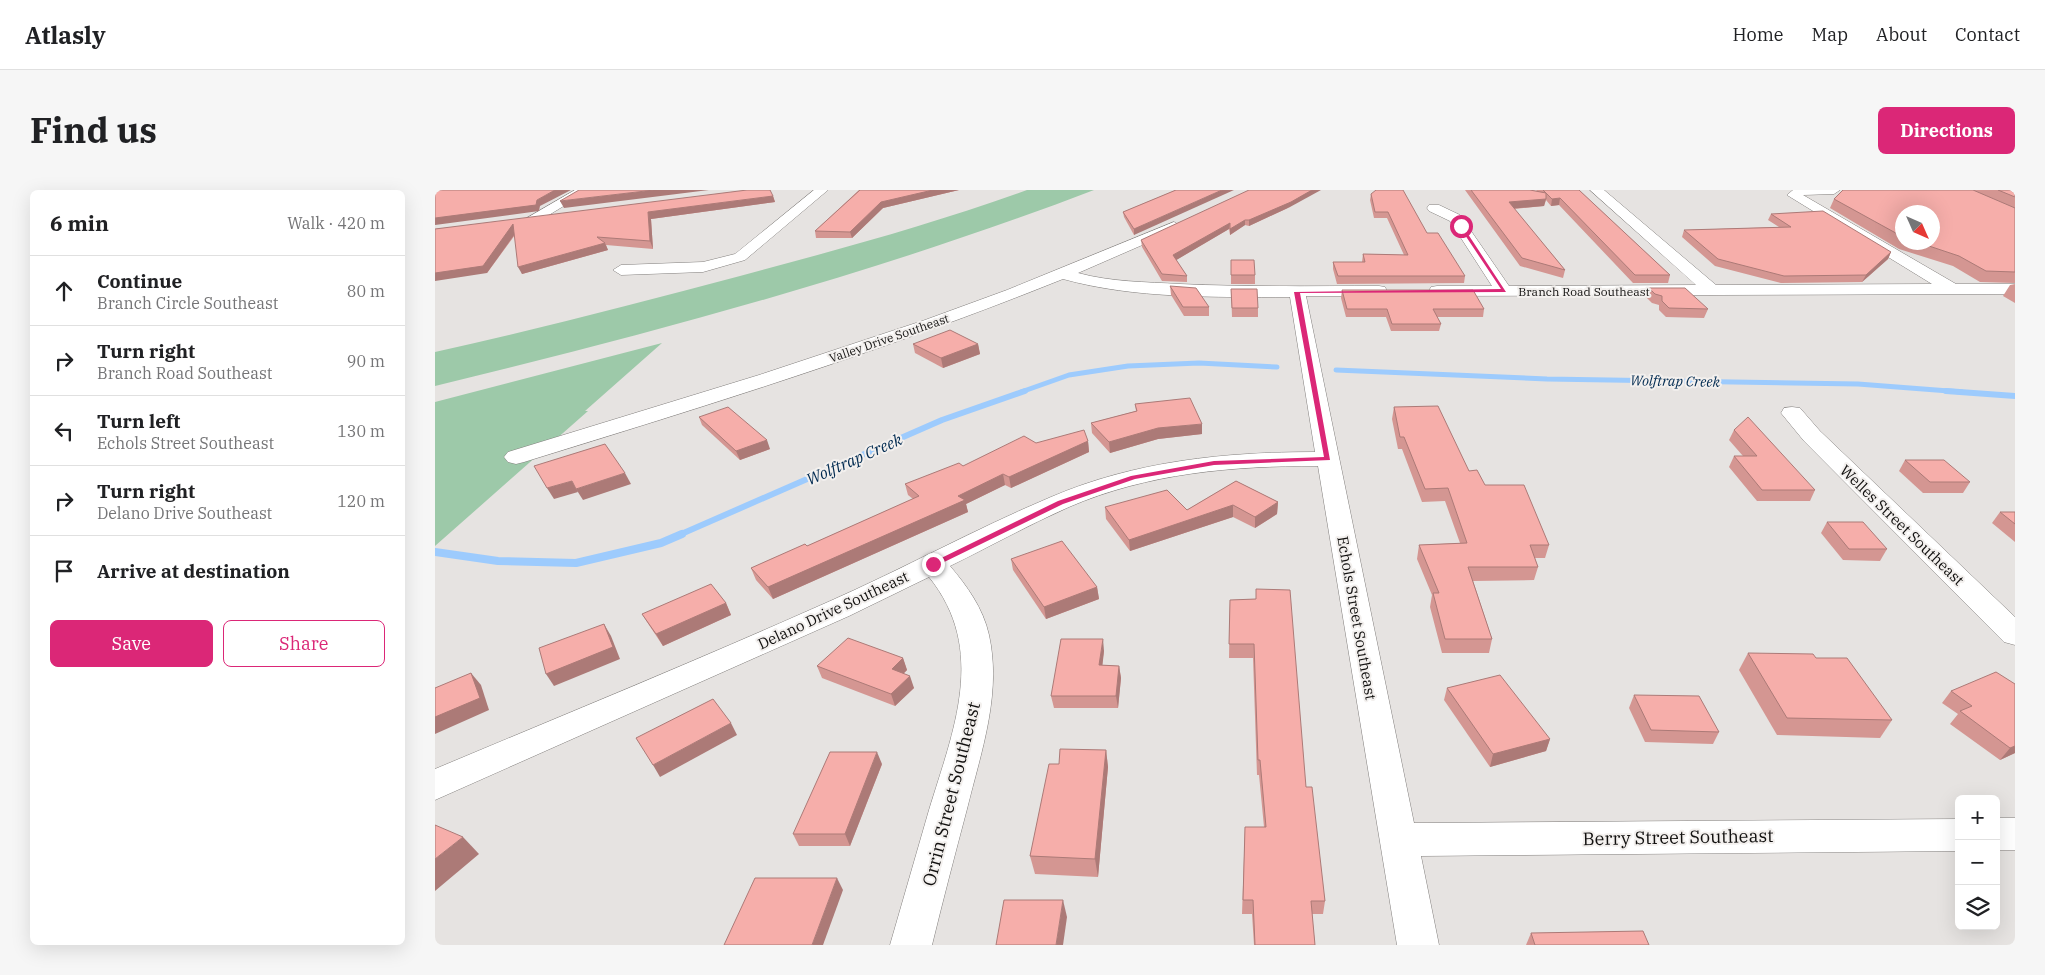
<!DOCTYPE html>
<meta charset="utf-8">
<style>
body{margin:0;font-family:"IBM Plex Serif",serif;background:#f6f6f6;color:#202124}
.controls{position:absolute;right:15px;bottom:15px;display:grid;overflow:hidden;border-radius:8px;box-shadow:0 5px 20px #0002}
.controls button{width:45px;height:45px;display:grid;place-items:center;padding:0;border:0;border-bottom:1px solid #e0e0e0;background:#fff;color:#202124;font:25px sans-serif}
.compass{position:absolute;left:1460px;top:15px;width:45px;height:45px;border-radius:50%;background:#fff;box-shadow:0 5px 20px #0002;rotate:135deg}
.stop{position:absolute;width:15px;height:15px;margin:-11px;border:4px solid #db2777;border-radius:50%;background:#fff}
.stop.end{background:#db2777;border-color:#fff;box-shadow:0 1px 5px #0008}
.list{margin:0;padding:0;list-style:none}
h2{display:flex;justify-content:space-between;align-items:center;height:65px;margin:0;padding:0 20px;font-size:21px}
h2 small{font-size:16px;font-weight:400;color:#757577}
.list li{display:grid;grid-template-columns:32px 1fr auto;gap:15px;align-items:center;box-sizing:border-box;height:70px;padding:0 20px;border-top:1px solid #e0e0e0}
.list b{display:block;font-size:19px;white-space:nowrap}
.list p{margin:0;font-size:16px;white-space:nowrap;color:#757577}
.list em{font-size:16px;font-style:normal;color:#757577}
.actions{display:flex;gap:10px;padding:15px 20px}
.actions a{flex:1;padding:11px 0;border:1px solid #db2777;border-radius:8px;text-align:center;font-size:18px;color:#db2777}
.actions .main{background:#db2777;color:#fff}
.icon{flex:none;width:28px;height:28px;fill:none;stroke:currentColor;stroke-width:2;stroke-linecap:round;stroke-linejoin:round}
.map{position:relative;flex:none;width:1580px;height:755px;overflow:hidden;border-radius:8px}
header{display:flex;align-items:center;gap:30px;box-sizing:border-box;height:70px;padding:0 25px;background:#fff;border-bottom:1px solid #e0e0e0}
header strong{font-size:24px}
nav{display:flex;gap:28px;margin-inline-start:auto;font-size:18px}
.intro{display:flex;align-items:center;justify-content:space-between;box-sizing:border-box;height:120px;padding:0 30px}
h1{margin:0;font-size:35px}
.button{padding:12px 22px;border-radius:8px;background:#db2777;color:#fff;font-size:18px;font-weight:700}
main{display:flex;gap:30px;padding:0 30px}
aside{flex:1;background:#fff;border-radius:8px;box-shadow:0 5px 20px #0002}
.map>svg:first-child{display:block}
</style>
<header>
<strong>Atlasly</strong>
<nav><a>Home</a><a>Map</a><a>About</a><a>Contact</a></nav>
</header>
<div class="intro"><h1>Find us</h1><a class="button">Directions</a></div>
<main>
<aside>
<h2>6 min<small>Walk · 420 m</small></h2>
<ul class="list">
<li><svg class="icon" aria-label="ahead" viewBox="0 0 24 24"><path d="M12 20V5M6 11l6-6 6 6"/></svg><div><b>Continue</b><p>Branch Circle Southeast</p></div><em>80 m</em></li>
<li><svg class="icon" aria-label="right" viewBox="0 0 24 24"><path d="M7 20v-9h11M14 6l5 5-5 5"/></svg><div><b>Turn right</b><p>Branch Road Southeast</p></div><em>90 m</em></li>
<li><svg class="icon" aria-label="left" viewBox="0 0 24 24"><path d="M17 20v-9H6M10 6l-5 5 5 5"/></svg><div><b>Turn left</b><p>Echols Street Southeast</p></div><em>130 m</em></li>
<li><svg class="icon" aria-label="right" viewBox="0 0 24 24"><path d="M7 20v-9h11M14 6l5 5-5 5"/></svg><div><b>Turn right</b><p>Delano Drive Southeast</p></div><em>120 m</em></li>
<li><svg class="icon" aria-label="arrive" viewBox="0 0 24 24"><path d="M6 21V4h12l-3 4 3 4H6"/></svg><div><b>Arrive at destination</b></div></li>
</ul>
<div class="actions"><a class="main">Save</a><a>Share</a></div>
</aside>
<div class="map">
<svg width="1580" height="755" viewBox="0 0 1580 755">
<rect width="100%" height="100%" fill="#e6e3e1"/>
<!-- green -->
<g fill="#9dc9a9">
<path d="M592 0H659C445 82 223 142 0 196V162C103 139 204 113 305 86 402 60 498 34 592 0Z"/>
<polygon points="227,153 150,221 153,221 0,356 0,212"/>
</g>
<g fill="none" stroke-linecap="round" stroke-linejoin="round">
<!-- stream-far2 -->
<g stroke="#9dcbfd" stroke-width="5">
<polyline points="901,180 1112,189 1423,194 1527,202"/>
<polyline points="586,202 634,185 693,176 764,173 842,177"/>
</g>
<!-- stream-far1 -->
<g stroke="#9dcbfd" stroke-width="6">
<polyline points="1511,201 1580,206"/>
<polyline points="244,345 507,230 590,201"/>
</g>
<!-- stream -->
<polyline stroke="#9dcbfd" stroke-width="8" points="0,362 63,371 141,373 226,353 247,344"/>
<!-- minor casing -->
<g stroke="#827f7d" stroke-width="1">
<g id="minor">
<polygon points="140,0 155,0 104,31 99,32 92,28"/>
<polygon points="379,0 393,0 310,70 268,82 186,85 178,80 186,75 268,72 300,64"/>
<polygon points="1155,0 1169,0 1281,95 1497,94 1352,5 1358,0 1405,0 1399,4 1368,5 1521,94 1580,94 1580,104 1002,106 996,105 994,101 996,97 1002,96 1057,96 1015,31 994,21 992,18 994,15 1004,15 1025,25 1074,96 1261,95"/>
<path d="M739 32 746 36 744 39 643 83C676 92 711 92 745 94 812 97 878 96 944 96L950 97 952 101 950 105 944 106H871L979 633 1524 629V661L986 666 1004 755H962L883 276C797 276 713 283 634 317 593 335 554 357 515 376 532 396 548 418 554 445 567 504 546 562 532 619 520 664 508 710 497 755H455C468 710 481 665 494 620 518 541 553 460 494 387L414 426 0 610V579C131 524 263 470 393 412 468 379 540 339 616 307 700 271 790 262 880 262L855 107C780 107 700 109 628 89 452 160 271 216 89 272L81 274 73 272 69 267 73 262 324 185 490 130 572 100Z"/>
<polygon points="1357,217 1365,218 1385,241 1580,427 1580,455 1569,452 1369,251 1346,223 1349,218"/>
<rect x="1561" y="628" width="19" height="32"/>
</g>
</g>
<!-- minor -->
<use href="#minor" fill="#fff" fill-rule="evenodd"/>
</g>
<!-- wall -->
<g fill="#d49692" fill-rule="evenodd">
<polygon points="424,0 524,0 448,18 417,48 381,48 380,41"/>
<polygon points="741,0 699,45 689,27 688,22"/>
<polygon points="1030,0 1095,0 1102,1 1101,0 1144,0 1235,85 1233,93 1198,93 1124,15 1116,16 1111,10 1109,16 1079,19 1130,80 1128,88 1085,76"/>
<path d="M1408 0H1580V93L1545 92 1518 76 1464 59 1395 18 1399 9ZM1468 22 1498 52H1468Z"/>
<polygon points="936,4 992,43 1030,86 1029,93 902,94 898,79 898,72 927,72 928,64 969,65 952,28 939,28 935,10"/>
<polygon points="338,6 340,12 216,29 218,59 171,55 173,60 87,84 80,45 52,83 0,39"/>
<polygon points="855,17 814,36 810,35 795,45 794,39 741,70 752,86 752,92 727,91 707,57 706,50"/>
<polygon points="1336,24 1456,62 1453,69 1427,92 1346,93 1280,76 1247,47 1249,40 1344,37 1333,30"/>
<polygon points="796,70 820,85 820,94 796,94"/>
<polygon points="1580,94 1580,113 1568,106 1575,95"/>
<polygon points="735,96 774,117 774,126 749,126 736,105"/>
<polygon points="1214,98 1273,119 1269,128 1231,127 1224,120 1224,115 1217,113 1211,107"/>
<polygon points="796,99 823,118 823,127 797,127"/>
<polygon points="907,100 1049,119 1048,127 1002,127 1006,134 1004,141 956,141 951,127 911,127 906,108"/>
<polygon points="478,154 543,154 545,164 508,178 480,163"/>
<polygon points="700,214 767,244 723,249 675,263 657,243 656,233 701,221"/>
<polygon points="959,217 1034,281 1114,355 1110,368 1100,368 1103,377 1099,390 1038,391 1057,449 1054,463 1007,463 995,417 997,405 982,369 984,355 1025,353 1010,311 987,312 967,259 963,259 957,229"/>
<polygon points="264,227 335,259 305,270 267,235"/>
<polygon points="1299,240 1380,300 1375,311 1322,311 1294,277 1299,266 1308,266 1294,250"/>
<polygon points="653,251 654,262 576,298 570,295 531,314 533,322 338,409 321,390 316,378 372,356 478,309 473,305 470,294 528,276"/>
<polygon points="1470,270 1535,292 1528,303 1488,303 1464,281"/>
<polygon points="801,291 843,312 842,324 820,338 798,327 695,361 671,329 670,317 752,320"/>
<polygon points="1565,322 1580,322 1580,352 1557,333"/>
<polygon points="1392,332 1452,359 1445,371 1408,370 1386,343"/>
<polygon points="576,369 662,397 664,409 611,429 578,380"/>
<polygon points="821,399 871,597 890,711 888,724 877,724 880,755 819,755 817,724 807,724 810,637 829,637 824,585 822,585 818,468 794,468 795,410 821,409"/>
<polygon points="291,413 296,425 228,456 214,435 207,424"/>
<polygon points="669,461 667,475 684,476 686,488 683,518 619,518 616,506"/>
<polygon points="1313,463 1381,468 1457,530 1445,548 1342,545 1304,480"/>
<polygon points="468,468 472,480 469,483 479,498 460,516 387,488 382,476"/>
<polygon points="1580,494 1580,563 1565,570 1515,534 1523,524 1507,513 1516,501"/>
<polygon points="1012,498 1115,549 1111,561 1055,577 1009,510"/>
<polygon points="1199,505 1284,542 1278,554 1210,552 1194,518"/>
<polygon points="671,560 673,577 663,687 600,684 595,666 624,574"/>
<polygon points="447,574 415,656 364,656 358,644"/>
<polygon points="1096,743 1214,755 1091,755"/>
</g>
<!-- shaded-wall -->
<g fill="#ac7a77">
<polygon points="120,0 136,0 105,16 104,21 0,35 0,28 102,10"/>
<polygon points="219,0 274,0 129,18 125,11"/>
<polygon points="498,0 524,0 448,18 417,48 415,42 446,12"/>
<polygon points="787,0 799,0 699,45 699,39"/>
<polygon points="877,0 886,0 855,17 814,36 814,30"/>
<polygon points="338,6 340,12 216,29 218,59 215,51 213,22"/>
<polygon points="1125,8 1124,15 1116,16 1117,9"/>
<polygon points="1111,9 1109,16 1073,19 1074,12"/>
<polygon points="810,30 810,35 795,45 795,39"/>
<polygon points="795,33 794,39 738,72 738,65"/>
<polygon points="78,34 82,41 52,83 0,91 0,83"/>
<polygon points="170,53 173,60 87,84 83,77"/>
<polygon points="1456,62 1453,69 1427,92 1431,85"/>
<polygon points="543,154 545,164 508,178 506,168"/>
<polygon points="767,234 767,244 723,249 675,263 674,252 723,238"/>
<polygon points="332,250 335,259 305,270 301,261"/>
<polygon points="653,251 654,262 576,298 574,287"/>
<polygon points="190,283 196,294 148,310 141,299"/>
<polygon points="568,284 570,295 531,314 533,322 338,409 333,397"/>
<polygon points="137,291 143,302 119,309 112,298"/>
<polygon points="843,312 842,324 820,338 820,327"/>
<polygon points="798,315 798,327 695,361 694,350"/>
<polygon points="662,397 664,409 611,429 609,417"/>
<polygon points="291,413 296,425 228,456 221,444"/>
<polygon points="169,434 176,446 185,469 119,496 111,484"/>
<polygon points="668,449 669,461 666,488 664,475"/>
<polygon points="468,468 472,480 461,491 457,479"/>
<polygon points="684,476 686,488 683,518 681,506"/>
<polygon points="36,483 46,495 54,520 0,544 0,527"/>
<polygon points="475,486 479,498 460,516 456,504"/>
<polygon points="296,533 302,545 225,587 218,575"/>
<polygon points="1115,549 1111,561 1055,577 1058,564"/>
<polygon points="1580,556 1580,563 1565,570 1575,558"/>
<polygon points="671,560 673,577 663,687 660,669"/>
<polygon points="442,562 447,574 415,656 410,644"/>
<polygon points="28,647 44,664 0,701 0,669"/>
<polygon points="402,688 408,700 388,755 377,755"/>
<polygon points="628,710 632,727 628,755 621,755"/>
</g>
<!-- building -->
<g fill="#f6aeaa" stroke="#ac7a77">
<polygon points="0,0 120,0 102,10 101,15 0,28"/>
<polygon points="144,0 219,0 125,11"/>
<polygon points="312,0 335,0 338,6 213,22 215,51 162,47 170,53 83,77 78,34 48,76 0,83 0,39"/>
<polygon points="425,0 498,0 446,12 415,42 380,41"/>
<polygon points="741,0 787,0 699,39 688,22"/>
<polygon points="814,0 877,0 856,12 814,30 810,30 795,39 795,33 738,65 752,86 727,84 706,50"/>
<polygon points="941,0 968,0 992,43 1003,43 1030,86 903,86 898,72 930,72 928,64 973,65 953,22 940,22 936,4"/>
<polygon points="1036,0 1095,0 1111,3 1111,9 1074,12 1130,80 1087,68"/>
<polygon points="1108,0 1144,0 1235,85 1200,85 1125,8 1117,9"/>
<polygon points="1408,0 1538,0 1580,18 1580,82 1551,81 1524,66 1482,52 1498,52 1498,22 1468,22 1468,47 1399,9"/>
<polygon points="1563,0 1580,0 1580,7"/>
<polygon points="1388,21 1456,62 1431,85 1349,86 1283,69 1249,40 1356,37 1336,24"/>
<polygon points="796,70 819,70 820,85 796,85"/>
<polygon points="735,96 761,98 774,117 748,117"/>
<polygon points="1214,98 1250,98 1273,119 1234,118 1227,111 1227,106 1220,104"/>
<polygon points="796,99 822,99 823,118 797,118"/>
<polygon points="907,100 1038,100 1049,119 998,119 1006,134 957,134 952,119 912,119"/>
<polygon points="515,140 543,154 506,168 478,154"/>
<polygon points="755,208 767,234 723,238 674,252 656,233 702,221 700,214"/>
<polygon points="1003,216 1034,281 1042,280 1050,295 1089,295 1114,355 1095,355 1103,377 1033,377 1057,449 1010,449 998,403 1004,403 984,355 1032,353 1013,298 990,299 969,247 965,247 959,217"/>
<polygon points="293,217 332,250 301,261 264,227"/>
<polygon points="1313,227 1380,300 1327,300 1299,266 1322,266 1299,240"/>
<polygon points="649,240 653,251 574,287 568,284 523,306 530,310 333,397 316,378 370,354 372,356 484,306 470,294 524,273 528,276 589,246 601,253"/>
<polygon points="170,254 190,283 141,299 137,291 112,298 99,276"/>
<polygon points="1470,270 1509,270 1535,292 1495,292"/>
<polygon points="801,291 843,312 820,327 798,315 694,350 670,317 732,300 752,320"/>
<polygon points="1565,322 1580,322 1580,334"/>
<polygon points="1392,332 1428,332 1452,359 1414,359"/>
<polygon points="627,351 662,397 609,417 576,369"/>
<polygon points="276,394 291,413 221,444 207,424"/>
<polygon points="821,399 855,400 871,597 877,597 890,711 876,711 880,755 820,755 818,710 808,710 810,637 831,637 825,570 823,570 819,454 794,454 795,410 821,409"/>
<polygon points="169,434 178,457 111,484 104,458"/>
<polygon points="413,448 468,468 457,479 475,486 456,504 382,476"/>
<polygon points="626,449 668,449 664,475 684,476 681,506 616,506"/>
<polygon points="1313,463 1378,464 1381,468 1412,468 1457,530 1352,528"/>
<polygon points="1561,482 1580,494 1580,556 1575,558 1525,521 1537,516 1516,501"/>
<polygon points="36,483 45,508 0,527 0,498"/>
<polygon points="1065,485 1115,549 1058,564 1012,498"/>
<polygon points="1199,505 1264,506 1284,542 1216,540"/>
<polygon points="278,509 296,533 218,575 201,548"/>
<polygon points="625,559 671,560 660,669 595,666 614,574 624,574"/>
<polygon points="395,562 442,562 410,644 358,644"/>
<polygon points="0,635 28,647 0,669"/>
<polygon points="320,688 402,688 377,755 289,755"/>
<polygon points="569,710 628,710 621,755 561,755"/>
<polygon points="1208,741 1214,755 1100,755 1096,743"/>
</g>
<!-- route -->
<polygon fill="#db2777" points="1027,35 1071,102 865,103 895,270 779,275 700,289 628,314 501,376 494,374 623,311 696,286 779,271 889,267 859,102 1066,99 1024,36"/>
<g text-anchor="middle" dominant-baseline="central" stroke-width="4" stroke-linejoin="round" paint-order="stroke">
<!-- far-street labels -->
<g font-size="12" fill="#11100f" stroke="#f3f0ee">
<text x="1149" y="101">Branch Road Southeast</text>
<text transform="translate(454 148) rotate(-19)">Valley Drive Southeast</text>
</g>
<!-- far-water labels -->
<g font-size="14" font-style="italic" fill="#022b51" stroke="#f3f0ee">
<text transform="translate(1240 191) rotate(1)">Wolftrap Creek</text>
</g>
<!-- street labels -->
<g font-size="15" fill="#11100f" stroke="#f3f0ee">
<text transform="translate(1467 335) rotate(44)">Welles Street Southeast</text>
<text transform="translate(398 420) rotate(-25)">Delano Drive Southeast</text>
<text transform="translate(922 428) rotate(80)">Echols Street Southeast</text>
</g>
<!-- water labels -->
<g font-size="16" font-style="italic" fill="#022b51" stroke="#f3f0ee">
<text transform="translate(419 269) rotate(-24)">Wolftrap Creek</text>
</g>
<!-- near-street labels -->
<g font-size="18" fill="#11100f" stroke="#f3f0ee">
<text transform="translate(516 604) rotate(-76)">Orrin Street Southeast</text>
<text transform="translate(1243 647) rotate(-1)">Berry Street Southeast</text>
</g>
</g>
</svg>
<div class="controls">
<button>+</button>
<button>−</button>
<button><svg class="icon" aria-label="layers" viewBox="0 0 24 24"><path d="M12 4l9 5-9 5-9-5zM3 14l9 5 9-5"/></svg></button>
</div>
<svg class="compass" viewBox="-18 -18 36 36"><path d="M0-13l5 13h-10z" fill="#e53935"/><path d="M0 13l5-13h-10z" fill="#757577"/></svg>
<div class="stop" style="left:1026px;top:36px"></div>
<div class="stop end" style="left:498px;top:374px"></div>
</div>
</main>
